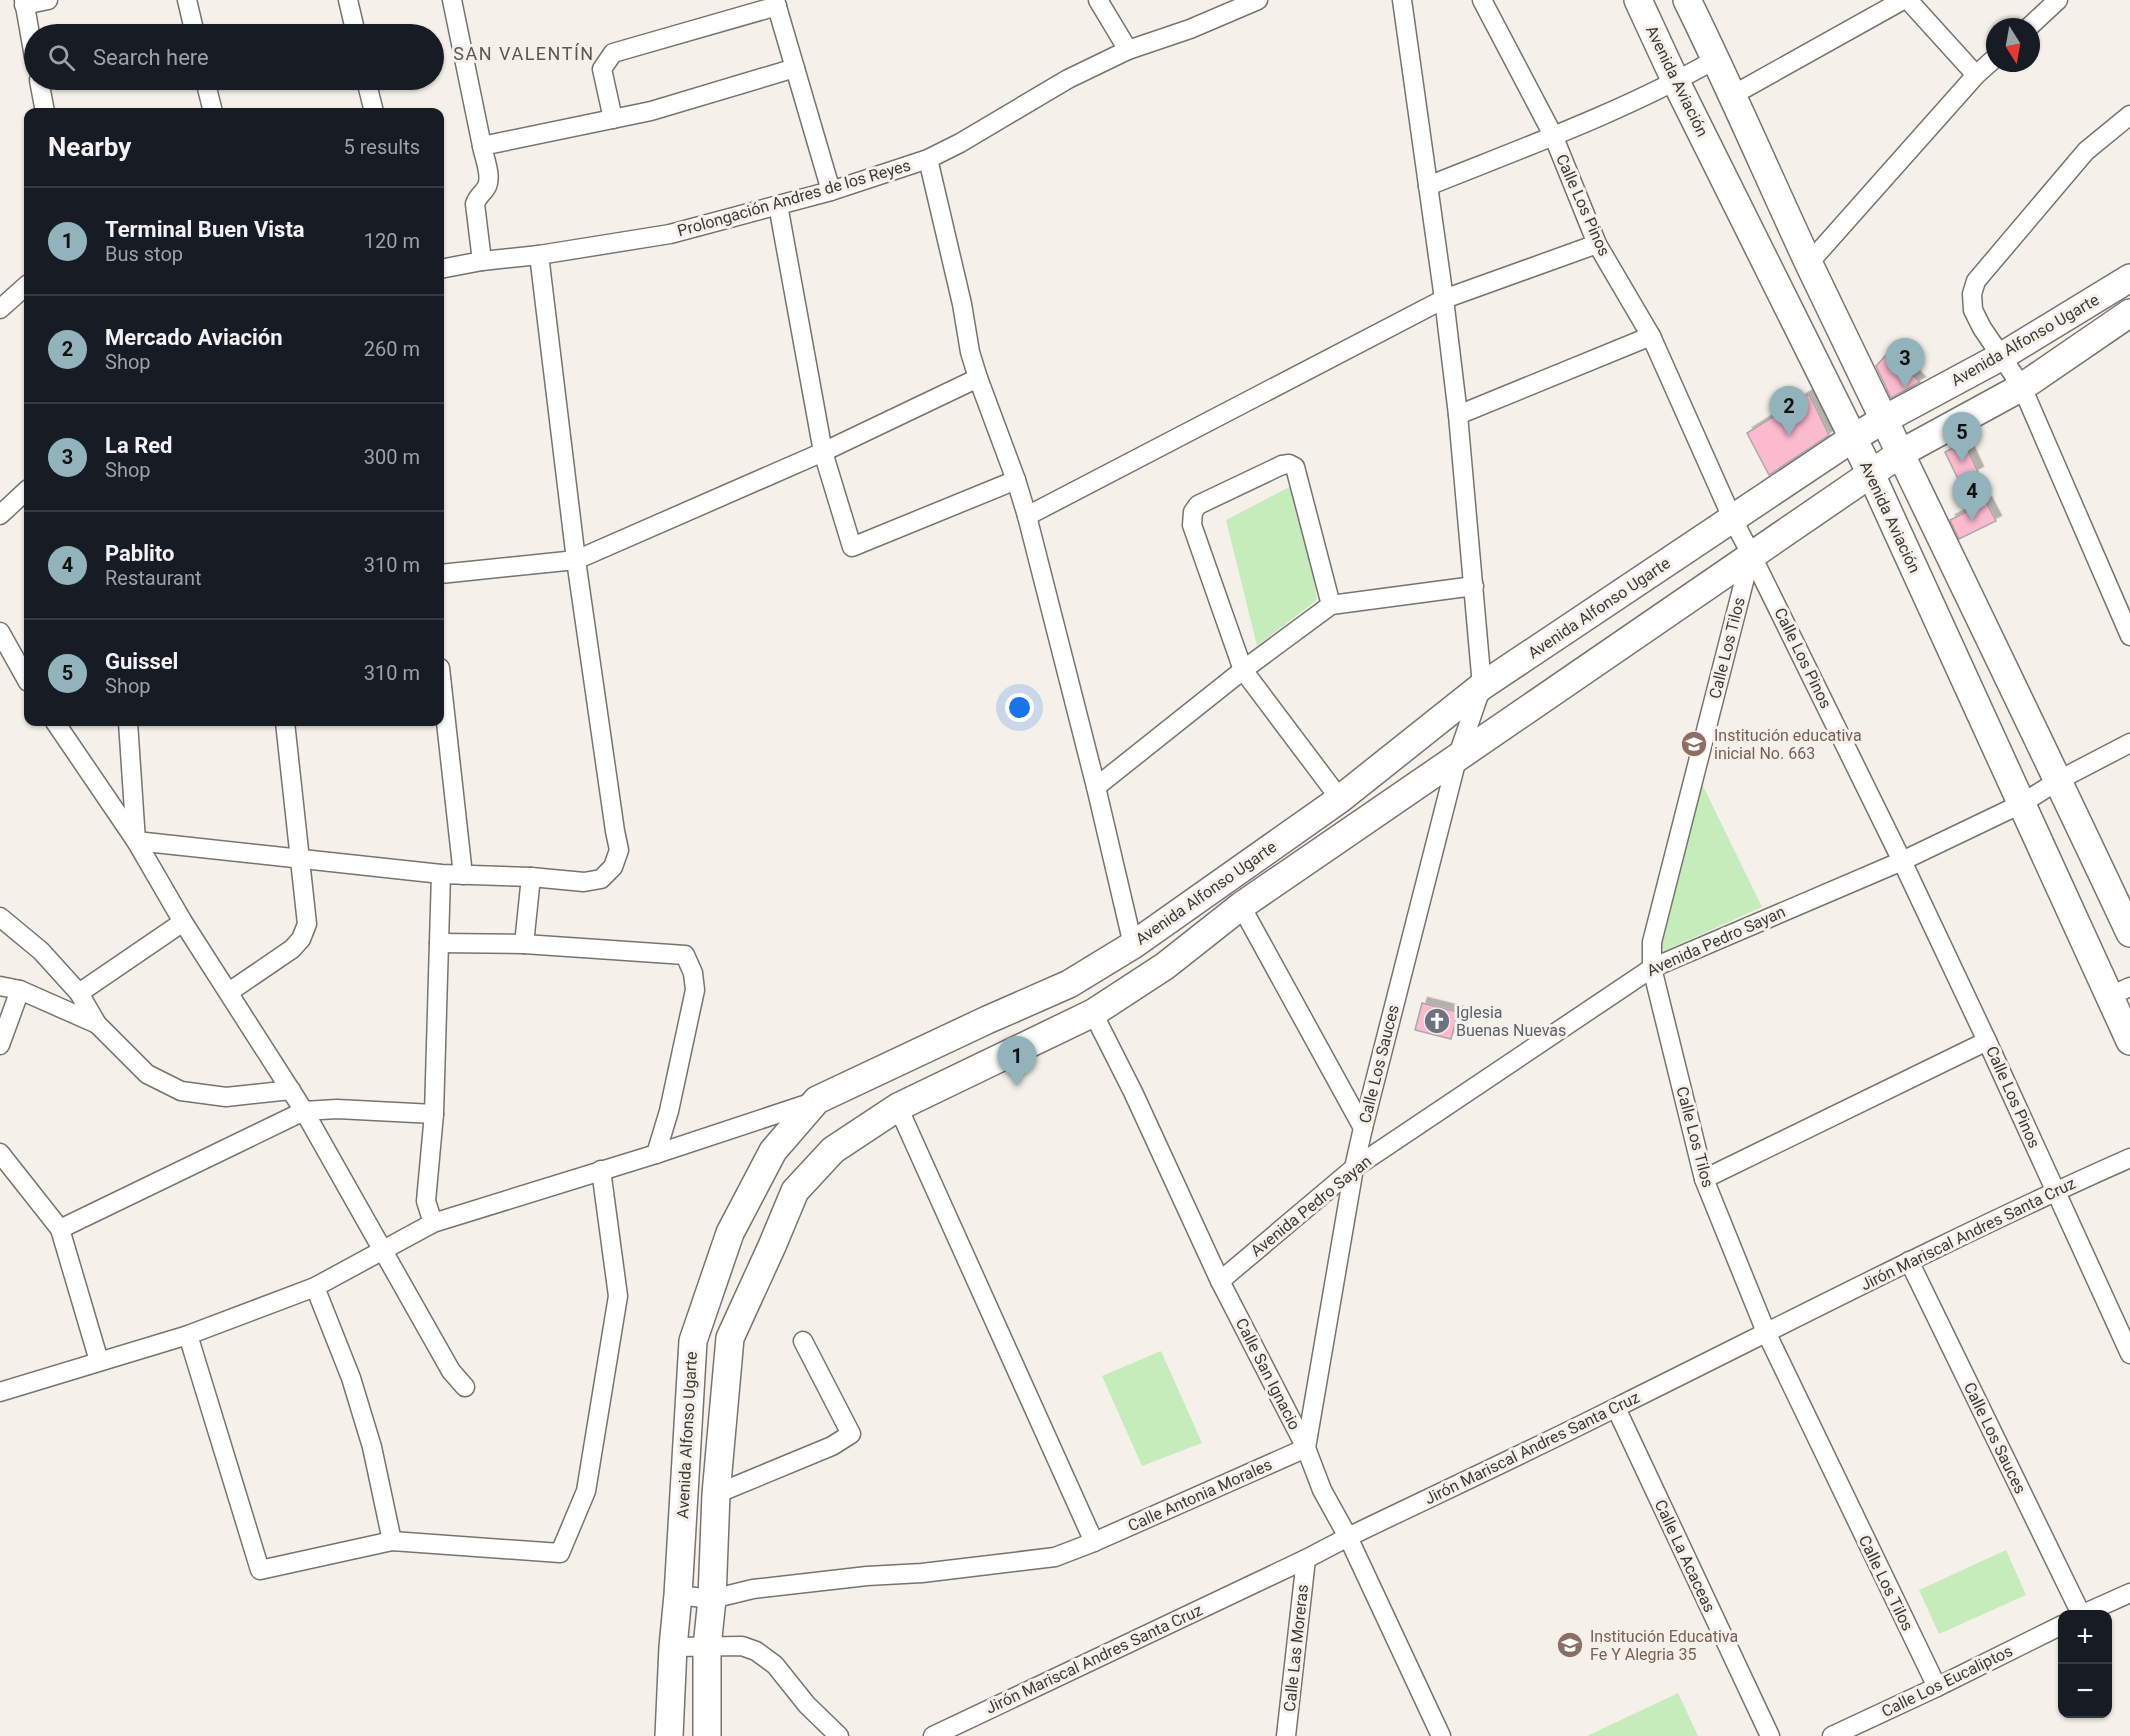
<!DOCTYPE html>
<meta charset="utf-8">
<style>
body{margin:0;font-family:Roboto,sans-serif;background:#242831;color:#f1f3f6}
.controls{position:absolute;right:18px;bottom:18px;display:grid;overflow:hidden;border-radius:12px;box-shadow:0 2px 4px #0004}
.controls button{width:54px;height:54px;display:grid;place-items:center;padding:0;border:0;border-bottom:2px solid #363941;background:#171b24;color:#f1f3f6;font:30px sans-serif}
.compass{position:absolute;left:1986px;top:18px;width:54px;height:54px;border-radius:50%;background:#171b24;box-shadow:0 2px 4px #0004;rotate:169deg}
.you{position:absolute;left:1020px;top:708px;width:21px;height:21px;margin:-15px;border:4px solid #fff;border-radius:50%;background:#1a73e8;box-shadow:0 0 0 9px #1a73e833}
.badge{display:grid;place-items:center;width:39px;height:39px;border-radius:50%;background:#92b3bc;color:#111;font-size:20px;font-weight:700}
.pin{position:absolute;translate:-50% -50px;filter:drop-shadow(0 2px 3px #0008)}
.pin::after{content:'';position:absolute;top:32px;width:21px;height:18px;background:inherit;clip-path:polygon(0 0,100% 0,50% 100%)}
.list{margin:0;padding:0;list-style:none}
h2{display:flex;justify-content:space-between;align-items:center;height:78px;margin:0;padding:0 24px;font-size:26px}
h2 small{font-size:20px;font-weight:400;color:#9ea1a6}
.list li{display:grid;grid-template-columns:39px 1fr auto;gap:18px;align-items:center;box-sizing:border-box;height:108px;padding:0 24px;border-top:2px solid #363941}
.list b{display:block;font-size:22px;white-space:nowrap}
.list p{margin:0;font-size:20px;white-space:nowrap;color:#9ea1a6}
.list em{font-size:20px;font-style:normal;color:#9ea1a6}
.icon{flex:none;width:33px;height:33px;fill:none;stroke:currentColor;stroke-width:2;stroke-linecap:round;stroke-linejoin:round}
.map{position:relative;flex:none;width:2130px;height:1736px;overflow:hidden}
.search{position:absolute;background:#171b24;box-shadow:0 2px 4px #0004;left:24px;top:24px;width:420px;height:66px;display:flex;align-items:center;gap:15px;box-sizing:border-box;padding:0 21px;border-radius:33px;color:#9ea1a6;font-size:22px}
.panel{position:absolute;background:#171b24;box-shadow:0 2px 4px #0004;left:24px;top:108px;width:420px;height:618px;border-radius:12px}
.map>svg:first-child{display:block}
</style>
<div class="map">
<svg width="2130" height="1736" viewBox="0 0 2130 1736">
<defs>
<filter id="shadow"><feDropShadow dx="5.5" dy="-5.5" stdDeviation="0" flood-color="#0004"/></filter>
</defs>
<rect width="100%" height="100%" fill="#f5f1ea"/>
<!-- green -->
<g fill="#c6ecbb">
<polygon points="1299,482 1317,600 1257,646 1226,520"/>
<polygon points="1701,782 1762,907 1664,951 1660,944"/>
<polygon points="1161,1351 1202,1443 1142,1466 1102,1376"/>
<polygon points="2006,1550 2026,1595 1939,1634 1919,1590"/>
<polygon points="1678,1693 1698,1736 1587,1736"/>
</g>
<!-- building -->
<g fill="#fcbacf" stroke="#aea6a8" stroke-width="1.5" filter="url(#shadow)">
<polygon points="1889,352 1920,382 1891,398 1876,366"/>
<polygon points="1809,394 1829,435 1769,475 1747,433"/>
<polygon points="1964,442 1978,472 1959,481 1945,452"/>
<polygon points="1986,502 1996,521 1959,539 1950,520"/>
<polygon points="1422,1003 1458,1012 1451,1039 1415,1030"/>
</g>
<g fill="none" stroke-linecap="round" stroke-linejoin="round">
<!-- street casing -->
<g stroke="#77736d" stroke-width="21">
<g id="street">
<polyline points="24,0 34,57"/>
<polyline points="187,0 195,34"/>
<polyline points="348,0 356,34"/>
<polyline points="452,0 482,146"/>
<polyline points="775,0 831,191"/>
<polyline points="1098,0 1128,50"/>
<polyline points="1482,0 1553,135 1597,244 1651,336 1733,520 1751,554 1902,861 1987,1041 2130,1354"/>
<polyline points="1908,0 1976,75"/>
<polyline points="24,5 48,0"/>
<polyline points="2029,27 2058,0"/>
<polyline points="39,80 45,112"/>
<polyline points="205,80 213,112"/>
<polyline points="366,80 374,112"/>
<polyline points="1731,96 1903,0"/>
<polyline points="2130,115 2086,151 1976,281 1972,294 1973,310 1982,328 2022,387 2130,636"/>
<polyline points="613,119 602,69 613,53 777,6"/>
<polyline points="928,159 962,304 970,352 978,378 1016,480 1027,516 1096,787 1133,945"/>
<path d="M1428 186C1525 147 1625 111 1716 59"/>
<polyline points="778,205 823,452 852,547 1016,480"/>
<path d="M482 261 475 204C477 197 482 194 486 188 493 177 484 158 482 146L651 111 795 68"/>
<polyline points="1809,263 1976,75 1995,58"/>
<polyline points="440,269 482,261 539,255 670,234 831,191 928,159 960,143 1068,79 1128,50 1190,29 1258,0"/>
<polyline points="0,309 28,284"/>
<polyline points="1458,415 1651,336"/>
<polyline points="0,515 28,489"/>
<polyline points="1027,516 1444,299 1597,244"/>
<polyline points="1751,554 1652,942 1652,968 1704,1179 1766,1332 1937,1687"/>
<polyline points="440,574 576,560 823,452 978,378"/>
<polyline points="1331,605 1295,467 1289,464 1282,465 1198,505 1193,512 1192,525 1243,670 1340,799"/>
<polyline points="0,632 28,682"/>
<polyline points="440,668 463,875"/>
<polyline points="55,722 136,841 441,874 531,877 584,882 601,879 613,867 619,850 615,831 576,560 539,255"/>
<polyline points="128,722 136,841 183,922 304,1111 337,1109 434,1114"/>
<polyline points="1096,787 1243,670 1331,605 1474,586"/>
<polyline points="1241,906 1363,1128"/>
<polyline points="0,917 41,951 79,993 97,1024 147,1074 181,1091 226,1097 291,1090"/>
<polyline points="439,943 524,944 685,955 693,973 695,990 669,1111 656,1154"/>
<polyline points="524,944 531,877"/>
<polyline points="0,986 20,990 0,1045"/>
<polyline points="20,990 97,1024"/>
<polyline points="229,992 292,949 301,939 307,924 285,722"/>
<polyline points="79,993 183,922"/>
<polyline points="2110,996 2130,987"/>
<polyline points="1093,1013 1133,1092 1220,1281 1306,1448 1322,1490 1348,1537 1441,1736"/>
<polyline points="898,1107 1094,1542"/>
<polyline points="0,1153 60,1229"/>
<polyline points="1704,1179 1987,1041"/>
<polyline points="433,1223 426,1201 434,1114 441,874"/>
<polyline points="1909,1261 2081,1614"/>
<polyline points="1220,1281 1354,1168 1652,968 1902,861 2021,804 2059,780 2130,743"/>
<polyline points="315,1287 351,1378 372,1447 392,1541"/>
<polyline points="188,1335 260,1570 392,1541 560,1553 586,1491 618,1296 601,1170"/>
<polyline points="99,1361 60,1229 304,1111 451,1371 465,1387"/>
<polyline points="0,1392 188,1335 315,1287 433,1223 656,1154 813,1102"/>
<polyline points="1616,1408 1770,1736"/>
<polyline points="716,1494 832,1446 851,1434 803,1341"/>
<polyline points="678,1595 712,1599 753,1589 867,1576 922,1573 1055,1557 1094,1542 1306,1448 1354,1168 1363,1128 1458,755 1482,686 1458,415 1444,299 1402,0"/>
<polyline points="2083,1614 2130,1593"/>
<polyline points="673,1647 742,1646 756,1651 775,1665 807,1705 839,1736"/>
<path d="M933 1736 1306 1559 1348 1537C1437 1494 1528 1452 1617 1407 1787 1323 1956 1235 2130 1158"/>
<polyline points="1286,1736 1306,1559"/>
<polyline points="1832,1736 1937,1687 2062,1625"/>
</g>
</g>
<!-- secondary casing -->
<g stroke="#77736d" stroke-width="30">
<g id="secondary">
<polyline points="1638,0 1676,82 1871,474 2130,1041"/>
<path d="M1687 0C1730 87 1768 176 1809 264 1916 487 2025 709 2130 933"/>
<polyline points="669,1736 673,1647 678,1595 693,1341 730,1233 773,1151 817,1100 987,1020 1069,984 1133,945 1340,799 1482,686 1853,438 1885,419 2002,356 2130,278"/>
<polyline points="707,1736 707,1647 712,1599 716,1494 730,1338 772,1246 795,1191 833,1150 898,1107 1093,1013 1165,966 1241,906 1901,453 2022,387 2130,313"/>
</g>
</g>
<!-- street -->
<use href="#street" stroke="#fff" stroke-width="18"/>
<!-- secondary -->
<use href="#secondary" stroke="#fff" stroke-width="27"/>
</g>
<!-- icons -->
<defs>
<g id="school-disc" transform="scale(1.35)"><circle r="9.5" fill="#8d6e63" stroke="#f5f1ea"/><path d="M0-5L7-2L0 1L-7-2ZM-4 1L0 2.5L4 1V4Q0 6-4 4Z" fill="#fff"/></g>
<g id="church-disc" transform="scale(1.35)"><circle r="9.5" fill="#6b7280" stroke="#f5f1ea"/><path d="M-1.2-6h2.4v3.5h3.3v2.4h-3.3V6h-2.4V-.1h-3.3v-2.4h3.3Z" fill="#fff"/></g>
</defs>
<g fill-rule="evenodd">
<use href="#school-disc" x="1694" y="744"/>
<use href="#church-disc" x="1437" y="1021"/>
<use href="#school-disc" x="1570" y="1645"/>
</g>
<g text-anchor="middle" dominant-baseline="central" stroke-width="6" stroke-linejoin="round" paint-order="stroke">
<!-- street labels -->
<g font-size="16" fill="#3c3a37" stroke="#f5f1ea">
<text transform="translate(1677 81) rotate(64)">Avenida Aviación</text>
<text transform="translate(794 198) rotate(-16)">Prolongación Andres de los Reyes</text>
<text transform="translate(1583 205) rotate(66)">Calle Los Pinos</text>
<text transform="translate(2025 340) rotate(-30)">Avenida Alfonso Ugarte</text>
<text transform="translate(1890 517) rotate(65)">Avenida Aviación</text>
<text transform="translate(1599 608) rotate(-34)">Avenida Alfonso Ugarte</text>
<text transform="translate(1727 648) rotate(-76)">Calle Los Tilos</text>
<text transform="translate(1803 658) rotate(64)">Calle Los Pinos</text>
<text transform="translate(1206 893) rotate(-35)">Avenida Alfonso Ugarte</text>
<text transform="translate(1716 941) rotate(-24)">Avenida Pedro Sayan</text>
<text transform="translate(1379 1064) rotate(-76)">Calle Los Sauces</text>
<text transform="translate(2013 1097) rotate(66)">Calle Los Pinos</text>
<text transform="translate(1695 1137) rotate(75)">Calle Los Tilos</text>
<text transform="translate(1311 1206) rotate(-39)">Avenida Pedro Sayan</text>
<text transform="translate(1968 1234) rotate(-26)">Jirón Mariscal Andres Santa Cruz</text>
<text transform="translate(1268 1374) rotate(63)">Calle San Ignacio</text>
<text transform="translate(687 1435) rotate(-87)">Avenida Alfonso Ugarte</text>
<text transform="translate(1995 1438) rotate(64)">Calle Los Sauces</text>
<text transform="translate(1532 1448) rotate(-26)">Jirón Mariscal Andres Santa Cruz</text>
<text transform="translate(1200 1495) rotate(-24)">Calle Antonia Morales</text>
<text transform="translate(1685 1556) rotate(65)">Calle La Acaceas</text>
<text transform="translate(1886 1583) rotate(64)">Calle Los Tilos</text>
<text transform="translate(1296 1648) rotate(-84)">Calle Las Moreras</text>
<text transform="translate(1094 1659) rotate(-25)">Jirón Mariscal Andres Santa Cruz</text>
<text transform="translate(1947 1681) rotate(-26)">Calle Los Eucaliptos</text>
</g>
<!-- education labels -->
<g font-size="16" fill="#785e54" stroke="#f5f1ea" text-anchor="start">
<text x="1714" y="735">Institución educativa<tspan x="1714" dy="18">inicial No. 663</tspan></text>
<text x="1590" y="1636">Institución Educativa<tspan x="1590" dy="18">Fe Y Alegria 35</tspan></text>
</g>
<!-- worship labels -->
<g font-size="16" fill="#5b616d" stroke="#f5f1ea" text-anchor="start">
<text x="1456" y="1012">Iglesia<tspan x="1456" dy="18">Buenas Nuevas</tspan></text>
</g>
<!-- neighbourhood labels -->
<g font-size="18" letter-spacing="1.5" fill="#5b5751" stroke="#f5f1ea">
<text x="524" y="53">SAN VALENTÍN</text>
</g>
</g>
</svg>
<div class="controls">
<button>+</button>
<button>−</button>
</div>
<svg class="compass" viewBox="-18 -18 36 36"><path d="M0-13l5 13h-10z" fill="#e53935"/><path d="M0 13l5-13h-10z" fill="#9ea1a6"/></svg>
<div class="you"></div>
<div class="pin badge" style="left:1017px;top:1086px">1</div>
<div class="pin badge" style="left:1789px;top:436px">2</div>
<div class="pin badge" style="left:1905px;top:388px">3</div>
<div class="pin badge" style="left:1972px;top:521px">4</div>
<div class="pin badge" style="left:1962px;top:462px">5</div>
<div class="search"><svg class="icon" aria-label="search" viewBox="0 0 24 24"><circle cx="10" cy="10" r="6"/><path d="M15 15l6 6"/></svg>Search here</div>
<section class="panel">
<h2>Nearby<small>5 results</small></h2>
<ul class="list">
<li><span class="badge">1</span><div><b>Terminal Buen Vista</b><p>Bus stop</p></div><em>120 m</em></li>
<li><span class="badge">2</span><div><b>Mercado Aviación</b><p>Shop</p></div><em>260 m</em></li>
<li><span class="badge">3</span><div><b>La Red</b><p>Shop</p></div><em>300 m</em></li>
<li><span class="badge">4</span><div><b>Pablito</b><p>Restaurant</p></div><em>310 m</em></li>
<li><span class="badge">5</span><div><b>Guissel</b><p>Shop</p></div><em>310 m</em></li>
</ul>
</section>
</div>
